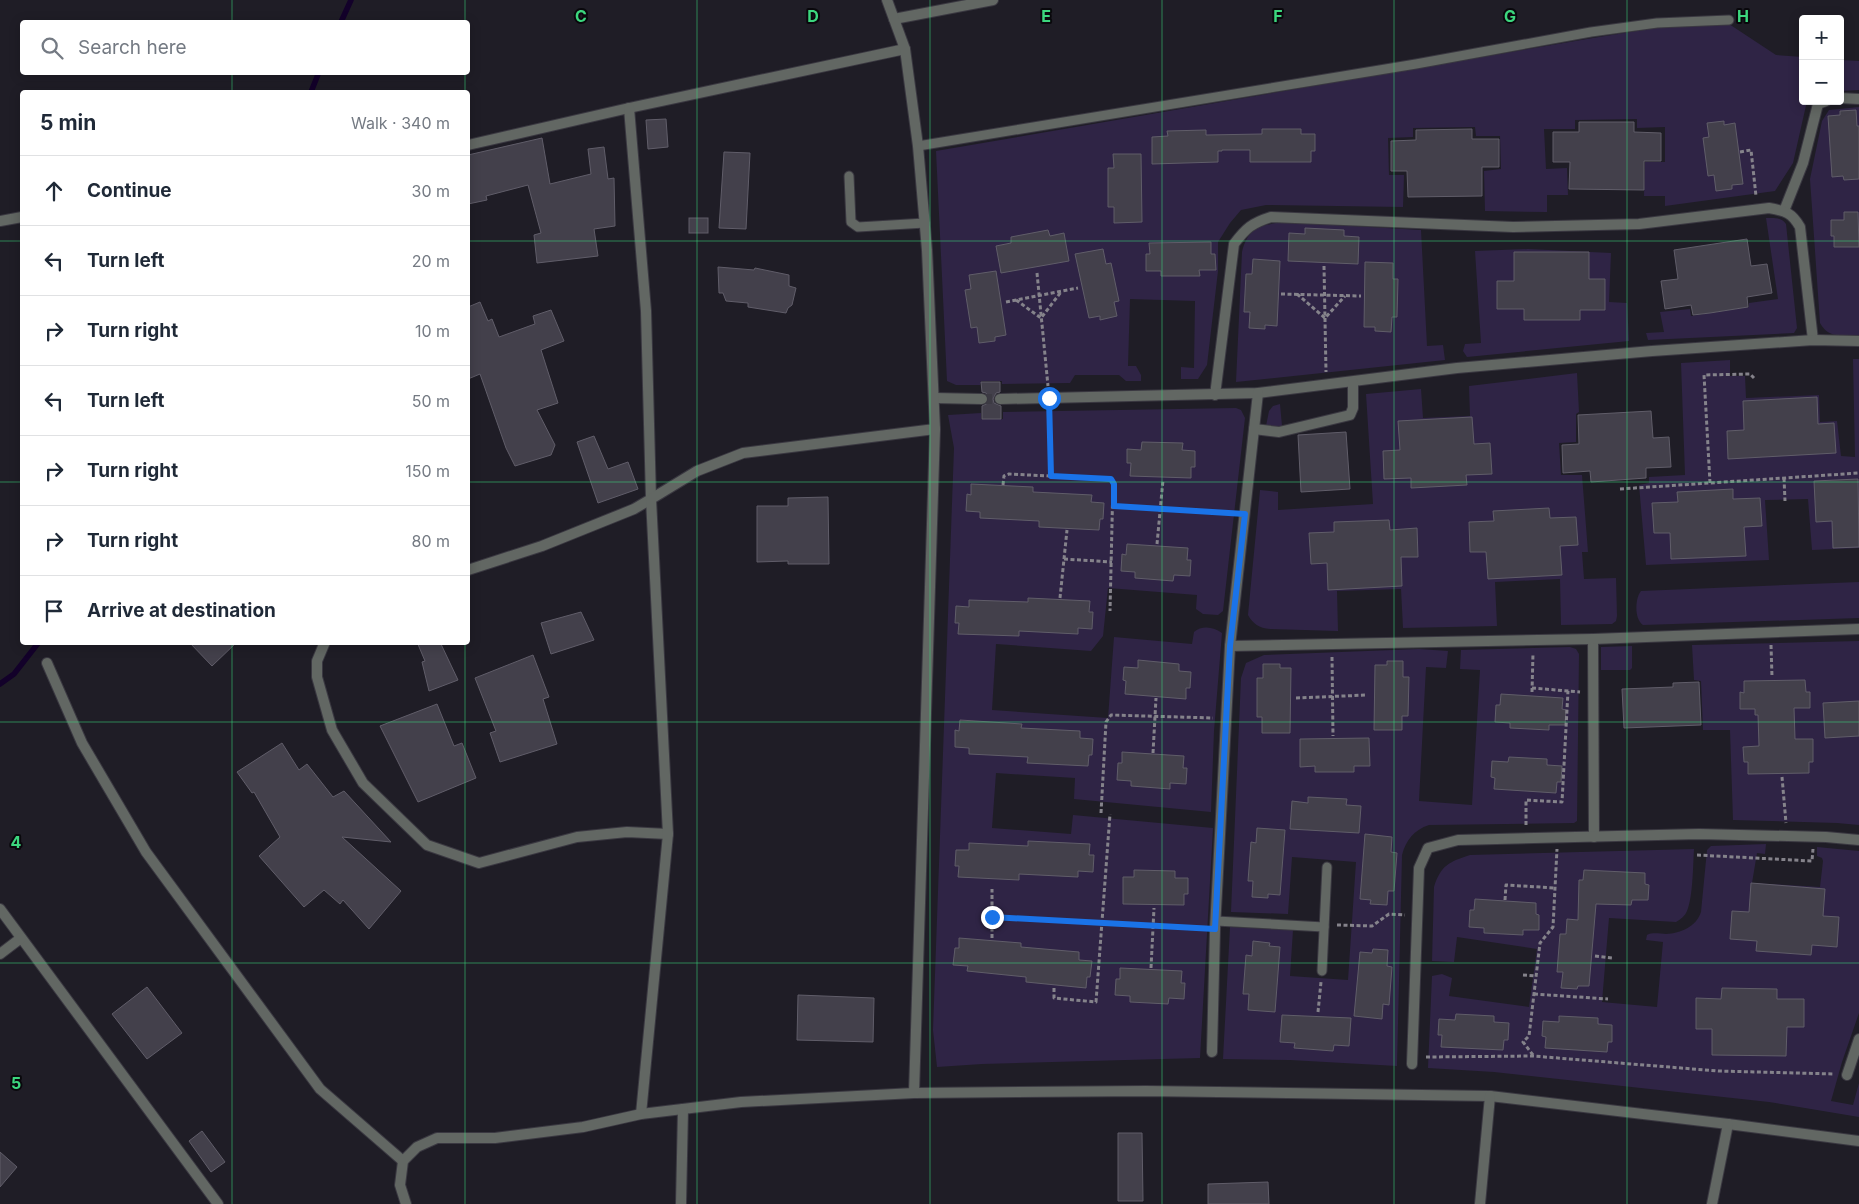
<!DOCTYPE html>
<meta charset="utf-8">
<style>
body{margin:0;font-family:Inter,sans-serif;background:#f2f2f3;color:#1f2937}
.controls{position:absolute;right:15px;top:15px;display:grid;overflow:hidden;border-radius:5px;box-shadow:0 2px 12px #0003}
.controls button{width:45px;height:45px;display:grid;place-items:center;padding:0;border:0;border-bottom:1px solid #e0e1e3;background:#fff;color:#1f2937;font:25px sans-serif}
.stop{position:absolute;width:15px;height:15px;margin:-11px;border:4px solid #1a73e8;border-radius:50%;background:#fff}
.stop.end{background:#1a73e8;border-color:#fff;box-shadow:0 1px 5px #0008}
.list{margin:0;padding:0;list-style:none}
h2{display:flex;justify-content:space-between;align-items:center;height:65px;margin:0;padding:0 20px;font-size:21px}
h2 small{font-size:16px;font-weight:400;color:#747a83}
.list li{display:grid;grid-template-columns:32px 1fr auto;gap:15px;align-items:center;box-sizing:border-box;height:70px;padding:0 20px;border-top:1px solid #e0e1e3}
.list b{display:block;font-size:19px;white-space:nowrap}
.list em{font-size:16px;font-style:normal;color:#747a83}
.icon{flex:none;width:28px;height:28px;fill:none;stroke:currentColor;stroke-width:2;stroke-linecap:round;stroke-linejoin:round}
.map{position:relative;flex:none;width:1859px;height:1204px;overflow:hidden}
.search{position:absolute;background:#fff;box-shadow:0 2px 12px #0003;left:20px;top:20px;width:450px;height:55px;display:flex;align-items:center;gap:12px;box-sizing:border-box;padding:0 18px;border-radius:5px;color:#747a83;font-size:19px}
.panel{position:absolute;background:#fff;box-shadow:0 2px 12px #0003;left:20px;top:90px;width:450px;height:555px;border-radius:5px}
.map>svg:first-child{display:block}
</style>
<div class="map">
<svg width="1859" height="1204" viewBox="0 0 1859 1204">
<rect width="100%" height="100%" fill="#1f1d26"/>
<!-- green -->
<g fill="#2f2445">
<polygon points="1729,24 1776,55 1803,57 1803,101 1807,101 1793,163 1775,191 1665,206 1665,196 1644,196 1645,162 1665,162 1665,127 1637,128 1637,119 1575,120 1575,129 1544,129 1546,169 1567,168 1568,195 1547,195 1547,212 1485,211 1484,171 1501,169 1500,136 1476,136 1475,127 1413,128 1413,137 1388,138 1389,175 1404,175 1403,207 1266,205 1241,210 1230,223 1218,242 1218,271 1207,365 1198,379 1181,379 1181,367 1194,368 1195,301 1130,299 1128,366 1136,366 1141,375 1141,381 1126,381 1119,375 1075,375 1070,383 1002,384 1002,381 981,381 980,385 956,385 947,381 936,151 1593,38 1656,28"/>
<polygon points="1840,60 1859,61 1859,90 1840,91"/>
<path d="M1859 107V336C1842 335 1829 339 1820 323L1810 179 1822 121 1829 110Z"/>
<path d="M1766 218C1774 218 1781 217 1786 224L1797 328 1794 333 1648 340 1646 333 1664 332 1660 312 1690 309 1691 316 1749 307V303L1778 299Z"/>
<path d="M1282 222 1421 230 1427 346 1443 345 1445 360 1236 382 1242 252C1248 228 1259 226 1282 222Z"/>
<polygon points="1528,249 1611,253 1609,302 1627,303 1629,341 1467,357 1463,351 1465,344 1481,343 1475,251"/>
<polygon points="1853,359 1859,359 1859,548 1812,550 1808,499 1765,500 1769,560 1646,565 1639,485 1649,483 1649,477 1685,475 1681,363 1730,360 1730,376 1745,376 1746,398 1819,395 1820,422 1837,421 1841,456 1855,457"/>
<path d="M1577 373 1579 412 1576 414V442L1559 443 1561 475H1582L1588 552H1582L1584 579 1616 578 1617 616 1616 621 1612 624 1561 625 1560 579 1495 582 1497 626 1403 628 1401 589 1337 591 1338 631 1270 629C1259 628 1253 624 1248 615L1260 490 1278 492V510L1373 504 1366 394 1421 389 1423 418 1470 416 1469 386Z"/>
<polygon points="1280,404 1282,426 1266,426 1269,411 1273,406"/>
<path d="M1236 408 1241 410 1245 418 1223 611 1218 615 1203 614 1196 609 1197 595 1108 588 1103 636 1091 651 996 644 992 710 1108 718 1114 637 1192 644 1194 632C1202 625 1214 627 1222 633L1214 731 1211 812 1074 799 1075 778 996 773 992 828 1071 834 1073 815 1213 828 1200 1058 982 1064 937 1067 933 1030 954 448 948 415 981 413V419H1003V412Z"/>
<path d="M1859 582V618L1643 625C1634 619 1635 598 1641 591Z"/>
<polygon points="1859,641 1859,825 1837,823 1733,820 1730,730 1703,730 1701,681 1694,680 1692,645"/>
<polygon points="1632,646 1632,668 1630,670 1601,670 1601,647"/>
<path d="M1570 647 1576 649 1579 654 1577 821 1574 823 1429 825C1414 830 1406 840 1402 855L1397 1066 1290 1060 1223 1059 1230 927 1293 930 1290 976 1348 980 1356 862 1292 857 1288 914 1231 912 1241 678 1246 663 1264 655 1419 649 1448 651 1446 668 1426 667 1419 801 1472 805 1480 670 1460 669 1461 650Z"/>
<path d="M1766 844 1765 854 1757 853 1752 883 1820 887 1823 861 1822 858 1817 856V847L1859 851V1013L1842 1062 1831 1101 1853 1105 1859 1083V1117L1769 1102 1494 1072 1428 1068 1432 976 1442 974 1452 978 1449 996 1529 1007 1537 949 1457 937 1454 962 1432 961 1434 887C1441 865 1449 862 1470 855L1694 849C1693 865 1693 897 1687 911 1685 916 1681 919 1676 922L1609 918 1602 1002 1657 1007 1663 942 1646 940 1647 935C1653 932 1660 934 1666 934 1681 933 1696 927 1701 912L1707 850 1711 846Z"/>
</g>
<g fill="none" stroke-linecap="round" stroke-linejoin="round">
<!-- stream -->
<g stroke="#13012a" stroke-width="5.5">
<polyline points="341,22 351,0"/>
<polyline points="311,92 319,72"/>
<polyline points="0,684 14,674 39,642"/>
</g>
</g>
<!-- building -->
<g fill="#43404b" stroke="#605d69">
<polygon points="1856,110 1857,126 1859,126 1859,179 1844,180 1843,176 1832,177 1828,116 1840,115 1840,111"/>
<polygon points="666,119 668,147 648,149 646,120"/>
<polygon points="1724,121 1724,125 1735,123 1743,184 1732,185 1732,189 1716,191 1714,175 1708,176 1703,138 1709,137 1707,123"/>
<polygon points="1579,122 1634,122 1634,132 1661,133 1661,161 1644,161 1644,190 1569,189 1570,162 1553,162 1553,132 1579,132"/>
<polygon points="1262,129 1301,129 1301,134 1315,134 1315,151 1311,151 1311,162 1250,162 1250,150 1222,150 1222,151 1218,151 1218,162 1152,164 1152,137 1168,136 1167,131 1206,130 1206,135 1262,134"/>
<polygon points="1472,129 1472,139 1499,139 1499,167 1482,167 1482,196 1408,197 1407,171 1391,171 1391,141 1416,140 1416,130"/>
<polygon points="542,138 550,184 591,174 588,149 604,147 608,179 614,178 615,226 594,229 598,256 537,263 534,235 541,233 528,185 486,196 487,200 468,204 468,155"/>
<polygon points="724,152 750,153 746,229 719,228"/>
<polygon points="1113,154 1141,154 1142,222 1114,223 1114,207 1108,207 1108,168 1114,168"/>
<polygon points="1844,212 1858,212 1859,247 1834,247 1834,236 1831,236 1831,220 1844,220"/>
<rect x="689" y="218" width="19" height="15"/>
<polygon points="1305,228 1344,230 1344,236 1359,237 1358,264 1288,261 1289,233 1305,234"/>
<polygon points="1048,230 1050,236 1064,233 1069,261 1001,273 996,246 1011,243 1011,237"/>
<polygon points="1747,239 1751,266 1767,264 1772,293 1747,297 1748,307 1710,313 1693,315 1691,305 1665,309 1661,281 1678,279 1674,250"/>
<polygon points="1211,242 1211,254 1215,254 1216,270 1199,270 1200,276 1161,276 1161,271 1146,271 1146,254 1150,254 1149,243"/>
<polygon points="1103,249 1106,264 1111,263 1119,301 1114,302 1117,316 1100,320 1100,316 1089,318 1075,254"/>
<polygon points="1514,252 1589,252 1589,279 1605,279 1605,310 1580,310 1580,320 1524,320 1524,309 1497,309 1497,281 1514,281"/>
<polygon points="1253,259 1280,261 1277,326 1265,325 1265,329 1249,328 1250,312 1244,312 1246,274 1252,274"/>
<polygon points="1365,262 1393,263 1393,279 1398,279 1397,317 1392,317 1391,332 1375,331 1375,327 1364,327"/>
<polygon points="718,267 754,270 755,268 789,275 789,286 796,288 792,305 788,308 786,313 748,307 748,303 726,301 723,293 719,293"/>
<polygon points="996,271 1006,335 995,337 995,341 979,343 977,327 971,328 965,290 971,289 969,275"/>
<polygon points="480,302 488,321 492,319 499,337 535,324 533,316 551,310 564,341 541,350 558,403 537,410 555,445 551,455 515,466 506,448 480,374 468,379 468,307"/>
<polygon points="981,382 1000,382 1000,392 996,393 993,399 994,403 1001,406 1001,419 982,419 982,406 988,403 989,399 986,393 982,392"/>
<polygon points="1817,397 1818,424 1834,423 1836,453 1728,459 1727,431 1744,430 1743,401"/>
<polygon points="1651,411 1653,438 1669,437 1671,467 1646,468 1646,478 1591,482 1590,471 1563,473 1562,445 1579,444 1578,415"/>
<polygon points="1472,417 1474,444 1490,443 1492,474 1466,475 1467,485 1411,488 1411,478 1384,479 1383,451 1400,450 1398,421"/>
<polygon points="1346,432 1350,489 1301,492 1298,435"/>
<polygon points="594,436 608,469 628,462 638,489 598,503 577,442"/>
<polygon points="1142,442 1183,443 1182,450 1195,451 1195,467 1191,467 1191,478 1130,476 1131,463 1127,463 1127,449 1141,450"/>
<polygon points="1858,479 1859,547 1833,548 1832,521 1816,522 1814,481"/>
<polygon points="971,484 1033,487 1033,492 1092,495 1091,502 1104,503 1103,519 1100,519 1099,530 1039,527 1039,521 980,518 980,512 966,511 967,494 971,495"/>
<polygon points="1733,489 1733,499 1760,498 1762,526 1744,527 1746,556 1671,559 1670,533 1654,533 1652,503 1678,502 1677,492"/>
<polygon points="828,497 829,564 788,564 788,561 757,562 757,506 788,506 788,498"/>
<polygon points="1549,508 1550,518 1576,517 1578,545 1560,546 1562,575 1488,579 1486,552 1470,552 1469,522 1494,521 1493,511"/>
<polygon points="1389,520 1390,530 1417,528 1418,557 1401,557 1402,586 1328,590 1327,563 1311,564 1309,533 1334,532 1334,522"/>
<polygon points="1127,544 1188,548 1187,560 1191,560 1190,576 1174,575 1173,581 1135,578 1135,572 1121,571 1122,554 1126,555"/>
<polygon points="1028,598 1090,601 1089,612 1093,612 1092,629 1078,628 1078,634 1019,631 1019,636 958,634 959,623 955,623 956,606 969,607 969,600 1028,602"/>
<polygon points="581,612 594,640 551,654 541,623"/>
<polygon points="189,642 237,642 212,666"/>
<polygon points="417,642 440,642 458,680 429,691 422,662 425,661"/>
<polygon points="533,655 549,697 543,699 557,744 500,762 490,733 496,731 475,678"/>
<polygon points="1138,660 1179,664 1179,671 1191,672 1190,688 1186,688 1186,699 1125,694 1126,681 1123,680 1124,667 1138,668"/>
<polygon points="1387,661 1403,661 1403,677 1409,677 1408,716 1402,716 1402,730 1374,730 1375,665 1387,665"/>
<polygon points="1263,664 1280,664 1280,668 1291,668 1290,733 1262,733 1262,717 1257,717 1257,678 1263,678"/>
<polygon points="1805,680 1806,692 1810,692 1810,708 1794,708 1795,739 1813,739 1813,762 1809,762 1809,773 1748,774 1748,762 1744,762 1743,747 1759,746 1758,715 1755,715 1755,709 1740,709 1740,692 1744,693 1744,681"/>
<polygon points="1699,682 1701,725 1624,728 1622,689 1673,687 1673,683"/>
<polygon points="1501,694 1563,698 1562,709 1566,710 1565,725 1549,725 1549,730 1510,728 1510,723 1495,722 1496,705 1500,705"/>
<polygon points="1859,701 1859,736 1825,738 1823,703"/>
<polygon points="437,704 454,746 462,743 476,778 418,802 380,726"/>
<polygon points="960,720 1022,724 1021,728 1080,731 1080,738 1093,739 1092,755 1089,755 1088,766 1027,763 1028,757 969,754 969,748 955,747 955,730 959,731"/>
<polygon points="1369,738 1370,766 1354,766 1354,772 1315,772 1315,766 1300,767 1300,739"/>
<polygon points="282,743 299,770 307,764 333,797 344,791 391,842 342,837 401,891 369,929 343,900 340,904 324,890 304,907 259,856 280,837 254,792 252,793 237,772"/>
<polygon points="1122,752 1184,756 1183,768 1187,768 1186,784 1170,783 1170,789 1131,786 1131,781 1117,780 1118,763 1122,763"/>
<polygon points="1509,757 1547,759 1547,765 1562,766 1561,782 1557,782 1556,793 1494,789 1495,778 1491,777 1492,761 1508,762"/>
<polygon points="1308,797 1347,799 1346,805 1361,806 1359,833 1290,829 1292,801 1308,803"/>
<polygon points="1257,828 1285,830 1280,895 1268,894 1268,898 1252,897 1253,881 1248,881 1251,842 1256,843"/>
<polygon points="1365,834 1392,837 1391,852 1397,853 1394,891 1388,891 1387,905 1370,904 1371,900 1360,899"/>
<polygon points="1028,841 1090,844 1089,855 1094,855 1093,872 1078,871 1078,877 1019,874 1019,880 958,877 959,866 955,866 956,850 969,850 969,843 1028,846"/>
<polygon points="1134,870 1175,871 1175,878 1188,878 1188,894 1184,894 1184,905 1123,904 1123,877 1134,877"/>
<polygon points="1584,870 1645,873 1645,884 1649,885 1648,900 1632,900 1631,905 1596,904 1589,986 1578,986 1577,989 1561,988 1563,972 1557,972 1560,934 1566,934 1567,919 1578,920 1579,880 1583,880"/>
<polygon points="1751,883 1825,889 1823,916 1839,917 1837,947 1812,945 1811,955 1756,951 1757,941 1730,939 1732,911 1749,912"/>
<polygon points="1475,899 1536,903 1536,914 1539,915 1539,930 1523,930 1523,935 1484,933 1484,928 1469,927 1470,910 1474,910"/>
<polygon points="959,938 1021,943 1021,947 1079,952 1079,960 1092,961 1090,977 1087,977 1086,988 1026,982 1026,977 967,971 968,966 953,965 955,948 959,948"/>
<polygon points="1253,941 1270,943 1269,946 1280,947 1275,1012 1248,1010 1249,994 1243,994 1246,955 1252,956"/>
<polygon points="1373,949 1388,950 1387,966 1392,967 1389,1005 1383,1004 1382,1019 1354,1016 1360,952 1372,953"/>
<polygon points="1120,968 1182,971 1181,983 1185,983 1184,999 1169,998 1168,1004 1130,1002 1130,996 1115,995 1116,979 1120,979"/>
<polygon points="147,987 182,1033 147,1059 112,1014"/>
<polygon points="1722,988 1777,989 1777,999 1804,999 1804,1027 1787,1027 1786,1056 1712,1055 1712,1029 1696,1029 1696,998 1721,999"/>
<polygon points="798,995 874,998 873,1042 797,1040"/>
<polygon points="1456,1014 1494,1016 1494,1022 1509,1023 1508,1040 1504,1040 1503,1050 1441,1047 1442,1035 1438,1035 1439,1019 1455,1020"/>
<polygon points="1282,1015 1351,1018 1349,1046 1334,1045 1333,1051 1294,1048 1295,1043 1280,1042"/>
<polygon points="1559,1016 1598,1018 1598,1024 1612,1025 1612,1042 1608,1042 1607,1052 1545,1048 1546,1037 1542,1036 1543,1021 1559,1022"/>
<polygon points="202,1131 225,1162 211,1172 189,1141"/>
<polygon points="1118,1133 1142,1133 1143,1201 1118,1201"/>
<polygon points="0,1152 17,1167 0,1187"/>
<polygon points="1268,1182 1269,1204 1208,1204 1208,1184"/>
</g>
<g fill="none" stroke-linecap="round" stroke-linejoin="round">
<!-- minor-tunnel -->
<polyline stroke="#3c3a43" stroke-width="10" stroke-dasharray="10 5" stroke-linecap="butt" points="982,399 1000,399"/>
<!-- service casing -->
<g stroke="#3a3841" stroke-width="11">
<g id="service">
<polyline points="918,146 1416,64 1591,32 1657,23 1729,20"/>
<polyline points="849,176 851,222 858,227 925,223"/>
<polyline points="1216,921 1324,927"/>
<polyline points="1322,971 1327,867"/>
</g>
</g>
<!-- minor casing -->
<g stroke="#3a3841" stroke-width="12">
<g id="minor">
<polyline points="894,19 993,0"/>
<polyline points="1840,98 1859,99"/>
<polyline points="468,145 629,108 905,49"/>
<polyline points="1784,211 1803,163 1818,104 1826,101"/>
<polyline points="0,221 22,217"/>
<path d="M1215 395 1234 244C1246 228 1252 223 1271 217L1513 227 1639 224 1769 208C1786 211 1792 213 1800 227L1813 340"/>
<polyline points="934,398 982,399"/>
<polyline points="1000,399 1258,393 1457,368 1652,351 1813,340 1859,341"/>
<polyline points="1254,429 1279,432 1350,415 1353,408 1353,382"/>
<polyline points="468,570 542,546 634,509 651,499 646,311 629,108"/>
<polyline points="1593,639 1594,837"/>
<polyline points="325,642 317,661 317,677 332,730 363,783 427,845 479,863 577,837 627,832 668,834"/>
<polyline points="1230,646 1593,639 1859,629"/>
<polyline points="47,663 82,743 146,852 320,1089 403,1161"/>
<polyline points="0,909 218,1204"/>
<polyline points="0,954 21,938"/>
<polyline points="1212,1052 1215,929 1230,646 1258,393"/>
<polyline points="1412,1064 1419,868 1428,848 1458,840 1699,834 1826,837 1859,840"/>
<polyline points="1847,1075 1859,1039"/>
<polyline points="914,1093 1146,1091 1490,1096 1728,1124 1859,1141"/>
<polyline points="641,1114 668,834 651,499 697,471 743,453 935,429"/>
<polyline points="406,1204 400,1185 403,1161 417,1147 437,1138 495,1138 583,1127 641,1114 741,1102 914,1093 935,429 927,250 918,146 905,49 887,0"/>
<polyline points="681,1204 683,1109"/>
<polyline points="1480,1204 1490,1096"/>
<polyline points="1712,1204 1728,1124"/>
</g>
</g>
<!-- path -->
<g stroke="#85838b" stroke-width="3" stroke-dasharray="4 2.5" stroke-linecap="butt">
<polyline points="1740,152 1751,150 1756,196"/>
<polyline points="1324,266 1326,372"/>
<polyline points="1037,273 1048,386"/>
<polyline points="1281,294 1361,296"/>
<polyline points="1297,294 1325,318 1345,296"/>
<polyline points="1016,300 1041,318 1061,292"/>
<polyline points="1006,302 1078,288"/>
<polyline points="1049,409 1051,476"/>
<polyline points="1784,478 1785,501"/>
<polyline points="1710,483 1704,375 1750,374 1754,378"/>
<polyline points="1003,485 1004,476 1009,474 1111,479 1113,481 1110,611"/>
<polyline points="1620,489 1859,473"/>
<polyline points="1114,506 1232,513"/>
<polyline points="1157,544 1163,480"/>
<polyline points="1064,559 1112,562"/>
<polyline points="1060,598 1067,530"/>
<polyline points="1771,645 1772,677"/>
<polyline points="1332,657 1333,736"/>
<polyline points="1532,688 1580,692"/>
<polyline points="1532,692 1533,653"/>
<polyline points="1296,698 1367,695"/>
<polyline points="1153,753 1156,698"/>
<polyline points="1782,777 1786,823"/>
<polyline points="1101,813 1106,722 1111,715 1213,718"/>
<polyline points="1526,825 1526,800 1562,802 1568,691"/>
<polyline points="1697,855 1812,861 1813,849"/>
<polyline points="1505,900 1506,885 1555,888"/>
<polyline points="992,917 1202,929"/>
<polyline points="1337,925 1372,926 1389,914 1405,915"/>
<polyline points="992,938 992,889"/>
<polyline points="1595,956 1612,958"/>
<polyline points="1151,968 1154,908"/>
<polyline points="1523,975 1536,976"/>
<polyline points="1054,988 1054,998 1096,1002 1110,814"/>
<polyline points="1534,994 1608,999"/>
<polyline points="1318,1012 1321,982"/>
<polyline points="1533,1055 1523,1042 1529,1036 1540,943 1553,927 1557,849"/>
<polyline points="1426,1057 1533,1056 1718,1071 1834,1074"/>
</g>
<!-- service -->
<use href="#service" stroke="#626763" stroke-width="9"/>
<!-- minor -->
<use href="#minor" stroke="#626763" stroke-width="10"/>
</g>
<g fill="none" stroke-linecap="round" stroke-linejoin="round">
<!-- route -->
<polyline stroke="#1a73e8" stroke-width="6" points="992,917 1215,929 1230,646 1245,514 1114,506 1114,484 1111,479 1051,476 1049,398"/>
</g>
<!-- grid -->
<path fill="none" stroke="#3cd77e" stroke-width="1" stroke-opacity="0.55" d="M232 0V22M465 0V22M697 0V1204M930 0V1204M1162 0V1204M1394 0V1204M1627 0V1204M232 72V92M465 72V92M0 241H22M468 241H1859M0 482H22M468 482H1859M232 642V1204M465 642V1204M0 722H1859M0 963H1859"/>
<g font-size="16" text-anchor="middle" font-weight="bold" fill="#3cd77e" stroke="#09080c" stroke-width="4" stroke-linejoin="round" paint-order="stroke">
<text x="581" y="22">C</text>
<text x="813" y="22">D</text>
<text x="1046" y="22">E</text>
<text x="1278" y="22">F</text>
<text x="1510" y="22">G</text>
<text x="1743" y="22">H</text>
<text x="16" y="848">4</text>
<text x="16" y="1089">5</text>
</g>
</svg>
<div class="controls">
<button>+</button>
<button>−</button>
</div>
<div class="stop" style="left:1049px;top:398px"></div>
<div class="stop end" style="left:992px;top:917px"></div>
<div class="search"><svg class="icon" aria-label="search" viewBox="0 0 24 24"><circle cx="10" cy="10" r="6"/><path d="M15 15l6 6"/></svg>Search here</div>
<section class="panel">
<h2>5 min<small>Walk · 340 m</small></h2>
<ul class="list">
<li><svg class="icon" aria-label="ahead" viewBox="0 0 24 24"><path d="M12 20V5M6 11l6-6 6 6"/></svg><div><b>Continue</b></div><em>30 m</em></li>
<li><svg class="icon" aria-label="left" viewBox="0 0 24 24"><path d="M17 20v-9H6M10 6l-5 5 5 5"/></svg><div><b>Turn left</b></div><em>20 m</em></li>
<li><svg class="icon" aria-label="right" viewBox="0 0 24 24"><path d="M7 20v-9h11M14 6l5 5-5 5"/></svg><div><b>Turn right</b></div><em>10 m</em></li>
<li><svg class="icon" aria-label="left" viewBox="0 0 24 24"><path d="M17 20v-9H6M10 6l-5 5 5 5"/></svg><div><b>Turn left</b></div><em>50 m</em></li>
<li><svg class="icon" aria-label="right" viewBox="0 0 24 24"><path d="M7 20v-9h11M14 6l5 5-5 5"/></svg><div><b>Turn right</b></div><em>150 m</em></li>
<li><svg class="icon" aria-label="right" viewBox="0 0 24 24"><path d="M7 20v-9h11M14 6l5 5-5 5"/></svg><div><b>Turn right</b></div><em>80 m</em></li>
<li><svg class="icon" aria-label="arrive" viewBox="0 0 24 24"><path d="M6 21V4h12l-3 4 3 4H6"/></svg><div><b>Arrive at destination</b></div></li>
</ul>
</section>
</div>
